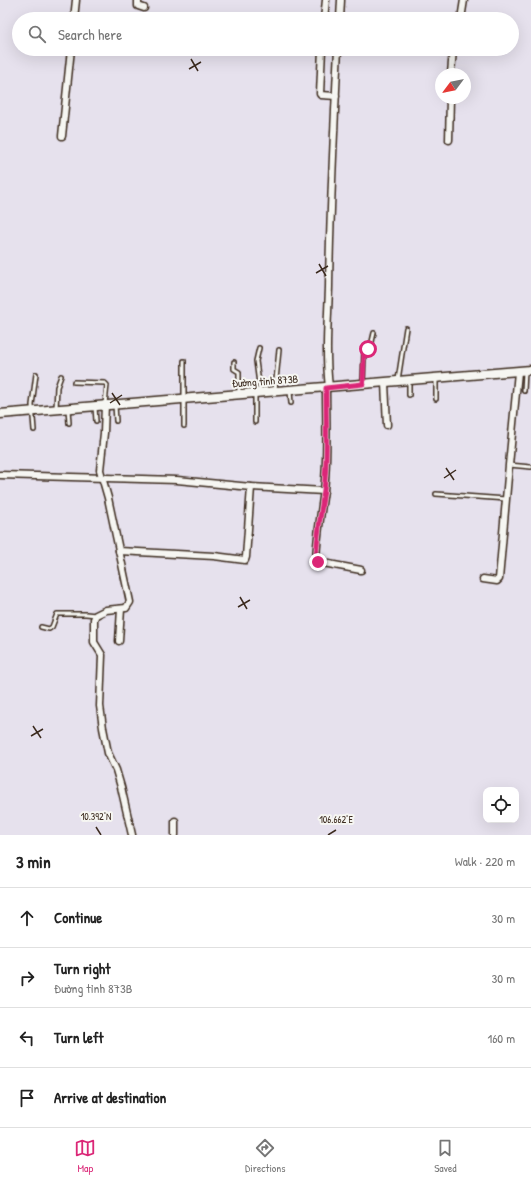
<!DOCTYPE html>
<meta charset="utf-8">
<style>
body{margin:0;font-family:"Patrick Hand",sans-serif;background:#f2f2f2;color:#222}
.controls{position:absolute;right:12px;bottom:12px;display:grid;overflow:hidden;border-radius:8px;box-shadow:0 4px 16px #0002}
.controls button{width:36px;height:36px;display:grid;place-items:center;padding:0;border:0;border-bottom:1px solid #e0e0e0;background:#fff;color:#222;font:20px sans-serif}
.compass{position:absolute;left:435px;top:68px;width:36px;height:36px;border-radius:50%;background:#fff;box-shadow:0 4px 16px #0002;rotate:238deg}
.stop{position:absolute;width:12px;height:12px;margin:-9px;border:3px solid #db2777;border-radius:50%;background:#fff}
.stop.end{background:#db2777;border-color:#fff;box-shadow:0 1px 4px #0008}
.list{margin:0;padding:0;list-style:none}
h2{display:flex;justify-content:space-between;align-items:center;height:52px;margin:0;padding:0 16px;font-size:17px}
h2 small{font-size:13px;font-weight:400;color:#767676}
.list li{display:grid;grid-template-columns:26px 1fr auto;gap:12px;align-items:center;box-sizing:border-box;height:60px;padding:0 16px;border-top:1px solid #e0e0e0}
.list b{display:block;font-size:15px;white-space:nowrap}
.list p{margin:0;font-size:13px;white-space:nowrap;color:#767676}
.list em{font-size:13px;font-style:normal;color:#767676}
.icon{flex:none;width:22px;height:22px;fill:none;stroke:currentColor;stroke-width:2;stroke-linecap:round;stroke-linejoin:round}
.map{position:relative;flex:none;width:531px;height:835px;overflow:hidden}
.search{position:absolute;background:#fff;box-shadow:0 4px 16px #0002;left:12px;right:12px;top:12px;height:44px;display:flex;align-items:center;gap:10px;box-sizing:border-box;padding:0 14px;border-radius:22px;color:#767676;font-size:15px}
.sheet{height:292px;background:#fff}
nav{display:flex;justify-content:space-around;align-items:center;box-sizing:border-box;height:56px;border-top:1px solid #e0e0e0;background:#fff;font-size:11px;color:#767676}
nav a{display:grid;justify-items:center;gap:2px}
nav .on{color:#db2777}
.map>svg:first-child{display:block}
</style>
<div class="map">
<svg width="531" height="835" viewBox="0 0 531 835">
<rect width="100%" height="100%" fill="#e6e1ed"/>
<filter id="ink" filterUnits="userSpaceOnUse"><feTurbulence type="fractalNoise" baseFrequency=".025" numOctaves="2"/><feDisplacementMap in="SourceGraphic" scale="8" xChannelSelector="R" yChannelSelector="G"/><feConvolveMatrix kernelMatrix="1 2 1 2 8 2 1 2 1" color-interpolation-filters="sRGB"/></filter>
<g filter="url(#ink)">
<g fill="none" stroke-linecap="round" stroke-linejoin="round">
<!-- service casing -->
<g stroke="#3b2a1e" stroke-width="6">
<g id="service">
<polyline points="259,348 256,361 260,391"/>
<polyline points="234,362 234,369 239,372 239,393"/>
<polyline points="398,380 406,328"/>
<polyline points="409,380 409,395"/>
<polyline points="74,382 105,383 107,385 105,404"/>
<polyline points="363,383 364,353 371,346 374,333"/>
<polyline points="275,390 279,350"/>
<polyline points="290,391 291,403"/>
<polyline points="524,391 525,371"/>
<polyline points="255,393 255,422"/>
<polyline points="436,399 436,378"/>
<polyline points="115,405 116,421"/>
<polyline points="95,407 96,421"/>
<polyline points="56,409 57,387 61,376"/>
<polyline points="68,409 69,423"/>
<polyline points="184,426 184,361"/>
<polyline points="34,430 32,405 36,374"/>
<polyline points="509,465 531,467"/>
<polyline points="436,494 506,499"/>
<polyline points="41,627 49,629 52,627 57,614 86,614 96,615"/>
</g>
</g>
<!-- minor casing -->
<g stroke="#3b2a1e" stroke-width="9">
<g id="minor">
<polyline points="138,0 138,6 144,8"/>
<polyline points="74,19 76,0"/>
<polyline points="324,19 326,0"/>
<polyline points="340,19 341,0"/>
<polyline points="461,19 464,0"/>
<polyline points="322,49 320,94 321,95 336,96"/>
<polyline points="451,74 453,49"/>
<polyline points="62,136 71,49"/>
<polyline points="449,140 450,98"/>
<polyline points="385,383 387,425"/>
<path d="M329 387C325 354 328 320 329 287 330 207 334 128 338 49"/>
<path d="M326 388C326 421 328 457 324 490 321 513 317 536 316 560L318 562 361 570"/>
<polyline points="105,404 104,433 100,470 108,498 130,602 126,608 106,610 96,615 94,619 94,642 102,655 100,706 103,728 108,753 116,770 121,787 132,835"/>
<polyline points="0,475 177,480 251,487 246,557 245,560 214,556 119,551"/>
<polyline points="251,487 324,491"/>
<polyline points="483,579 497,581 499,579 509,465 518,372"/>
<polyline points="119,641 121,609"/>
<polyline points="175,821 175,835"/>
</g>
</g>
<!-- secondary casing -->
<g stroke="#3b2a1e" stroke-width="11">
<polyline id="secondary" points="0,414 531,370"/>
</g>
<!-- service -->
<use href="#service" stroke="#f6f6f2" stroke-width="3"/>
<!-- minor -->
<use href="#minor" stroke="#f6f6f2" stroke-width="6"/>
<!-- secondary -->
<use href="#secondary" stroke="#f6f6f2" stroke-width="8"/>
</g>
</g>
<g fill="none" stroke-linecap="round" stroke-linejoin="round" filter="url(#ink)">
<!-- route -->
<path stroke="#db2777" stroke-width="5" d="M318 562 316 560C317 536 321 513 324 490 328 456 326 422 326 388L363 384 364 353 368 349"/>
</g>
<!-- ticks -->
<path fill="none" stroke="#3b2a1e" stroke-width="1.5" d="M191 59 198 71M189 69 201 62M319 264 326 276M316 273 328 266M112 393 120 405M110 403 122 395M446 468 454 480M444 478 456 470M240 597 247 609M238 607 250 600M33 726 41 738M31 736 43 729M96 827 101 835M328 835 336 830"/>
<g text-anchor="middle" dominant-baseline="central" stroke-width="4" stroke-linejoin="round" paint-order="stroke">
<!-- street labels -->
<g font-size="11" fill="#3b2a1e" stroke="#f6f6f2">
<text transform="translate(265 381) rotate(-4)">Đường tỉnh 873B</text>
</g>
</g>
<g font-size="10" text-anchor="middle" fill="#3b2a1e" stroke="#f6f6f2" stroke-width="4" stroke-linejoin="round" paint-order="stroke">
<text x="96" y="820">10.392°N</text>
<text x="336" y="823">106.662°E</text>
</g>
</svg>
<div class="controls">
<button><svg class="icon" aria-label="locate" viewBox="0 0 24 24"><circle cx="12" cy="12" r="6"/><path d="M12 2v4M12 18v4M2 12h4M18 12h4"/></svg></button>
</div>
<svg class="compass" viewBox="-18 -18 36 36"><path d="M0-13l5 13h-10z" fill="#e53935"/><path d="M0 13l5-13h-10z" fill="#767676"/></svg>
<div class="stop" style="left:368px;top:349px"></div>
<div class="stop end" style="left:318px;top:562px"></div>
<div class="search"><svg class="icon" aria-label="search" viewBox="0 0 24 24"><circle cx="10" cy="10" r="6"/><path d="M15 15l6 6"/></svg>Search here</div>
</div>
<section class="sheet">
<h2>3 min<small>Walk · 220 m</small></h2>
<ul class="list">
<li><svg class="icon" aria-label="ahead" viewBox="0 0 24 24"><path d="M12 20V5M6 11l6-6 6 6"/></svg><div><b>Continue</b></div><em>30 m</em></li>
<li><svg class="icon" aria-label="right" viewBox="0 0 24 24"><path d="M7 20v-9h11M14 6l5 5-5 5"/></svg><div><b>Turn right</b><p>Đường tỉnh 873B</p></div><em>30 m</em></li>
<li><svg class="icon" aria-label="left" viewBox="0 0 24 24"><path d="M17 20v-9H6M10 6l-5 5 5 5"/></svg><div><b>Turn left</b></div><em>160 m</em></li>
<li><svg class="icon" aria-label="arrive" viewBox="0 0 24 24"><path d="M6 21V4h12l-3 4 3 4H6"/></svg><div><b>Arrive at destination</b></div></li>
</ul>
</section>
<nav>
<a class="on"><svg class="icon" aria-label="map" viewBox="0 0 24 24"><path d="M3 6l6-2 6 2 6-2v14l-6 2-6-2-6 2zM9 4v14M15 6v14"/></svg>Map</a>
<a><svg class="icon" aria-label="directions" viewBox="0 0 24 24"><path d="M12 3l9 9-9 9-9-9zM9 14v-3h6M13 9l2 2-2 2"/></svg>Directions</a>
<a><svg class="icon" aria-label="saved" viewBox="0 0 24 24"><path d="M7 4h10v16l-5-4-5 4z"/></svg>Saved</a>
</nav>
